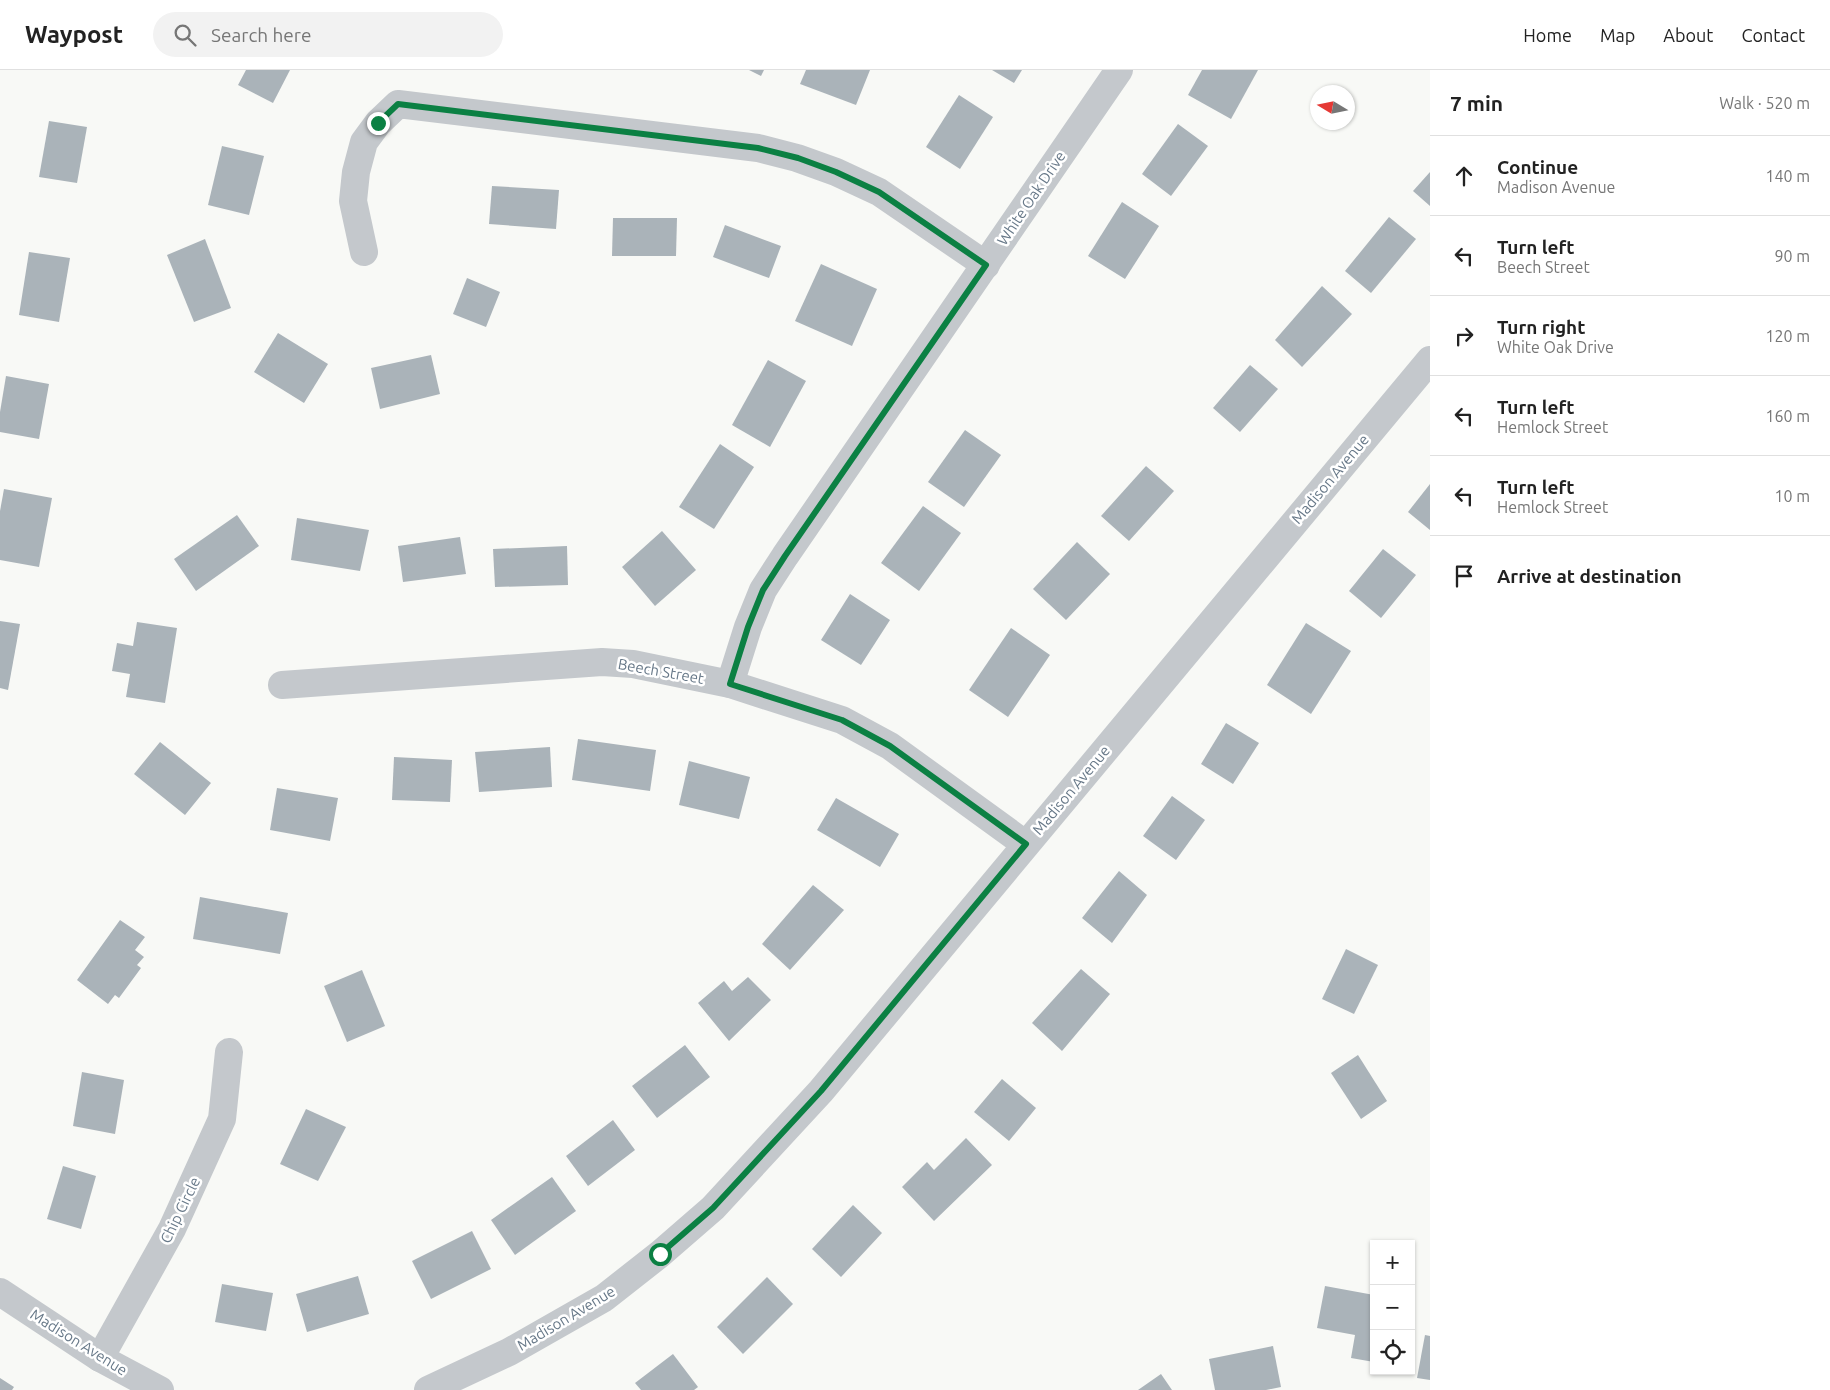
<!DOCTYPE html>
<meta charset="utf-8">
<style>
body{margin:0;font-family:Ubuntu,sans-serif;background:#f2f2f2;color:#222}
.controls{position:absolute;right:15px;bottom:15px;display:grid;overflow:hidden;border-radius:0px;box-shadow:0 1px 4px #0004}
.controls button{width:45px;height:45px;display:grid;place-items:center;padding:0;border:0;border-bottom:1px solid #e0e0e0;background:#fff;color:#222;font:25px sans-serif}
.compass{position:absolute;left:1310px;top:15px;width:45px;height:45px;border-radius:50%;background:#fff;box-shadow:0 1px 4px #0004;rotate:280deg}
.stop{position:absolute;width:15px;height:15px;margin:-11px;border:4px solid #0b8043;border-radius:50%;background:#fff}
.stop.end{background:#0b8043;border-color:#fff;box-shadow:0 1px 5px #0008}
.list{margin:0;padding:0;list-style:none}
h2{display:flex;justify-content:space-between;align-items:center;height:65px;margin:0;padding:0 20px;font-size:21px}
h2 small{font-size:16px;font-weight:400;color:#767676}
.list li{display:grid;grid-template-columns:32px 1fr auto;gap:15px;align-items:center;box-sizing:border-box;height:80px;padding:0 20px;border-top:1px solid #e0e0e0}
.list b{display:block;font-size:19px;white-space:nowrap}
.list p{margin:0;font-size:16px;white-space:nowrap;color:#767676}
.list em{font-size:16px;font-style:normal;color:#767676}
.icon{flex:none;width:28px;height:28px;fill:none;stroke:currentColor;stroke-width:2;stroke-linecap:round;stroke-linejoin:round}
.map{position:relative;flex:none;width:1430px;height:1320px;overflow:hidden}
header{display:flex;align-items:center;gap:30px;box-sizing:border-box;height:70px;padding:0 25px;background:#fff;border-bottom:1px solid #e0e0e0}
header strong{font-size:24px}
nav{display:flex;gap:28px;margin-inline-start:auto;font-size:18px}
.search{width:350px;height:45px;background:#f2f2f2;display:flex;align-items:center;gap:12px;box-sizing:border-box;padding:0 18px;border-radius:28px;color:#767676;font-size:19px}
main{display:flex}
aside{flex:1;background:#fff}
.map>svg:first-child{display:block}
</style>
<header>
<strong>Waypost</strong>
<div class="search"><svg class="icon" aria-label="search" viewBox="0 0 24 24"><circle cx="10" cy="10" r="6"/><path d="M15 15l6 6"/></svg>Search here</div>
<nav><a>Home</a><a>Map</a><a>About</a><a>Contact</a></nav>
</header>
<main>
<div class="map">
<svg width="1430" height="1320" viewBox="0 0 1430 1320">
<rect width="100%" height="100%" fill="#f8f9f6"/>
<!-- building -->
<g fill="#aab3b9">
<polygon points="246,0 290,0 273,33 238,15"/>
<polygon points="749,0 764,0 761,6"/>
<polygon points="806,0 870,0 856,35 800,14"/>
<polygon points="992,0 1022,0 1014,13"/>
<polygon points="1202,0 1258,0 1231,49 1188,25"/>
<polygon points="959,25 993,47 960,99 926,77"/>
<polygon points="49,51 87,57 77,113 39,107"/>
<polygon points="1178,54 1208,76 1171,126 1142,104"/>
<polygon points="222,76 264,86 249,145 208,135"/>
<polygon points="1430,102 1430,136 1413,121"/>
<polygon points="492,116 559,120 556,159 489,154"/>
<polygon points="1122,132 1159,156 1125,209 1088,186"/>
<polygon points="1389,147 1416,169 1371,223 1345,201"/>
<polygon points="613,148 677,148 676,186 612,186"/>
<polygon points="725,155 781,176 769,208 713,187"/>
<polygon points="205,169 231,238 194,252 167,185"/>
<polygon points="29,182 70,188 59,252 19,245"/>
<polygon points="821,194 877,219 852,276 795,251"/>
<polygon points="467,208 500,222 486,257 453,244"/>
<polygon points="1322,216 1352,244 1302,297 1275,270"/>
<polygon points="278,263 328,294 304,333 254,302"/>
<polygon points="431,285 440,324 380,339 371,298"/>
<polygon points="768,290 806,311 770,377 732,355"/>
<polygon points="1250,295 1278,319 1240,362 1213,338"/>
<polygon points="6,306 49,314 39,369 0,362 0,342"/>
<polygon points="965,360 1001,385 964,437 928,412"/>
<polygon points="720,374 754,397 714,459 679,437"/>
<polygon points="1146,396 1174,421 1129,471 1101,446"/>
<polygon points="1430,414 1430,460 1408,442"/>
<polygon points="4,419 52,428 39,497 0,490 0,441"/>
<polygon points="923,436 961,463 919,521 881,493"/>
<polygon points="237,445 259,476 196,521 174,489"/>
<polygon points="297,448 369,460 360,501 291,490"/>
<polygon points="662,461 696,500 655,536 622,497"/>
<polygon points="460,467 466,504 403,512 398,476"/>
<polygon points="1077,472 1110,504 1066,550 1033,519"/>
<polygon points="567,476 568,515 495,517 493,479"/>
<polygon points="1383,479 1416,505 1381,548 1349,521"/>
<polygon points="850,524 890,550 861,595 821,570"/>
<polygon points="0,551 20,554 8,620 0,618"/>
<polygon points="137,552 177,558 165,633 126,627 130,604 112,601 117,573 133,576"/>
<polygon points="1306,553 1351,581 1311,644 1267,615"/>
<polygon points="1011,558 1050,585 1008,647 969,620"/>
<polygon points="1226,653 1259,673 1233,714 1201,694"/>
<polygon points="578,669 656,680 650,721 572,710"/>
<polygon points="160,672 211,713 185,745 134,704"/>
<polygon points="550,677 552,717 479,722 475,682"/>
<polygon points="394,687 452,690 450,732 392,730"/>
<polygon points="689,691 750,707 739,749 679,735"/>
<polygon points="277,718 338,728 330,771 270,760"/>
<polygon points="1172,726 1205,750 1176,790 1143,766"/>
<polygon points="836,728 899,764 880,797 817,760"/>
<polygon points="1119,801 1147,825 1112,873 1082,848"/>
<polygon points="813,815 844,840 790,900 762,874"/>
<polygon points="200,827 288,843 280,884 193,869"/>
<polygon points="120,850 145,867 135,880 144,887 137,895 141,898 119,928 115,925 108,934 77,910"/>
<polygon points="1346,879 1378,895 1354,944 1322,929"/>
<polygon points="1081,899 1110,924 1062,981 1032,953"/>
<polygon points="362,900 385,956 347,972 324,916"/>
<polygon points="748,907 771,930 729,971 698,933 724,911 732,921"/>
<polygon points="685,975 710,1007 657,1048 632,1016"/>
<polygon points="1358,985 1387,1031 1361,1049 1331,1003"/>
<polygon points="82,1002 124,1010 115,1064 73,1056"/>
<polygon points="1002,1009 1036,1038 1009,1071 974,1042"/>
<polygon points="306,1039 346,1057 318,1111 280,1094"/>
<polygon points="613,1050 635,1080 588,1116 566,1086"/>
<polygon points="966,1068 992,1095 934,1151 902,1117 927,1092 934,1100"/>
<polygon points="63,1096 96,1106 81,1159 47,1149"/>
<polygon points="552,1107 576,1141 515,1185 491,1150"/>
<polygon points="853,1135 882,1163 841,1207 812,1179"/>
<polygon points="472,1161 491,1199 431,1229 412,1191"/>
<polygon points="358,1206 369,1244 307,1262 296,1224"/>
<polygon points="767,1207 793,1234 743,1284 717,1257"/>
<polygon points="222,1214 273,1223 266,1261 215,1252"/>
<polygon points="1325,1216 1374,1225 1374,1292 1351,1288 1355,1265 1317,1258"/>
<polygon points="1425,1265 1430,1266 1430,1310 1417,1308"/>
<polygon points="1273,1276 1281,1317 1266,1320 1215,1320 1209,1289"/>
<polygon points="673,1284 698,1317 694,1320 641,1320 635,1313"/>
<polygon points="1161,1304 1172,1320 1138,1320"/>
<polygon points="0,1308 14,1317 12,1320 0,1320"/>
</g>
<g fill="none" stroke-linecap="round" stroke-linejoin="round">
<!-- minor -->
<g stroke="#c4c8cc" stroke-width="28">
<polyline points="364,182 353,131 356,102 364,72 378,53 398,34 758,78 797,88 836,102 879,122 986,195"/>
<polyline points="730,614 748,557 763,520 785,486 1119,0"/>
<polyline points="282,615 602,592 633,594 730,614 842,650 890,676 1025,774"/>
<polyline points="0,1222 100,1288 160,1320"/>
<polyline points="100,1288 172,1159 222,1049 229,982"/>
<polyline points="428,1320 509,1282 604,1228 660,1184 713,1138 821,1021 1430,290"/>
</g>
</g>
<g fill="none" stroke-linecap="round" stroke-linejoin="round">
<!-- route -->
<polyline stroke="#0b8043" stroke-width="6" points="378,53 398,34 758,78 798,88 836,102 879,122 986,195 785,486 763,520 748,557 730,614 842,650 890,676 1026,774 821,1021 713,1138 660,1184"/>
</g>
<g text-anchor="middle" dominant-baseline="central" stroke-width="5" stroke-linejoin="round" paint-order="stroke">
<!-- street labels -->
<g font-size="15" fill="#677888" stroke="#fff">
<text transform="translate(1031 128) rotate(-56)">White Oak Drive</text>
<text transform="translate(1330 409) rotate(-50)">Madison Avenue</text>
<text transform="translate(661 601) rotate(10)">Beech Street</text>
<text transform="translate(1071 720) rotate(-50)">Madison Avenue</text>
<text transform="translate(180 1140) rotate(-64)">Chip Circle</text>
<text transform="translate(566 1248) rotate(-31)">Madison Avenue</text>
<text transform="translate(79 1272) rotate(32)">Madison Avenue</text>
</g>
</g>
</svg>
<div class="controls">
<button>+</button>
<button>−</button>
<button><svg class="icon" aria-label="locate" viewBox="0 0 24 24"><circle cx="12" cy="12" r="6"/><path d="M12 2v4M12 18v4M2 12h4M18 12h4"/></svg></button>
</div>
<svg class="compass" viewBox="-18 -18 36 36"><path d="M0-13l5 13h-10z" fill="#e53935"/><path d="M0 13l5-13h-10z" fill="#767676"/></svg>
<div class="stop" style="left:660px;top:1184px"></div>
<div class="stop end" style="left:378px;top:53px"></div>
</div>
<aside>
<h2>7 min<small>Walk · 520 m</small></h2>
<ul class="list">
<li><svg class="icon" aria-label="ahead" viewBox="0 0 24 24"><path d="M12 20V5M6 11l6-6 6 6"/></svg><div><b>Continue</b><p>Madison Avenue</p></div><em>140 m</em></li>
<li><svg class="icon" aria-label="left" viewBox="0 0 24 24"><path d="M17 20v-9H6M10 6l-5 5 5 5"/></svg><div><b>Turn left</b><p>Beech Street</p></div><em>90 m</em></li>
<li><svg class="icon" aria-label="right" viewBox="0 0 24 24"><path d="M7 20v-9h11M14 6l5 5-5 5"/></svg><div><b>Turn right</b><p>White Oak Drive</p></div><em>120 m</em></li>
<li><svg class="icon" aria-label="left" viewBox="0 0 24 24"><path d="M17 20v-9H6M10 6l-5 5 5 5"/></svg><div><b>Turn left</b><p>Hemlock Street</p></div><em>160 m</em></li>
<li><svg class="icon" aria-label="left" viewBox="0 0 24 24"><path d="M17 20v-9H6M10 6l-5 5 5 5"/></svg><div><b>Turn left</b><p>Hemlock Street</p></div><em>10 m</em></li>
<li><svg class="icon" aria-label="arrive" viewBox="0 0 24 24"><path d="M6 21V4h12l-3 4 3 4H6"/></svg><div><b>Arrive at destination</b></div></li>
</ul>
</aside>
</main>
